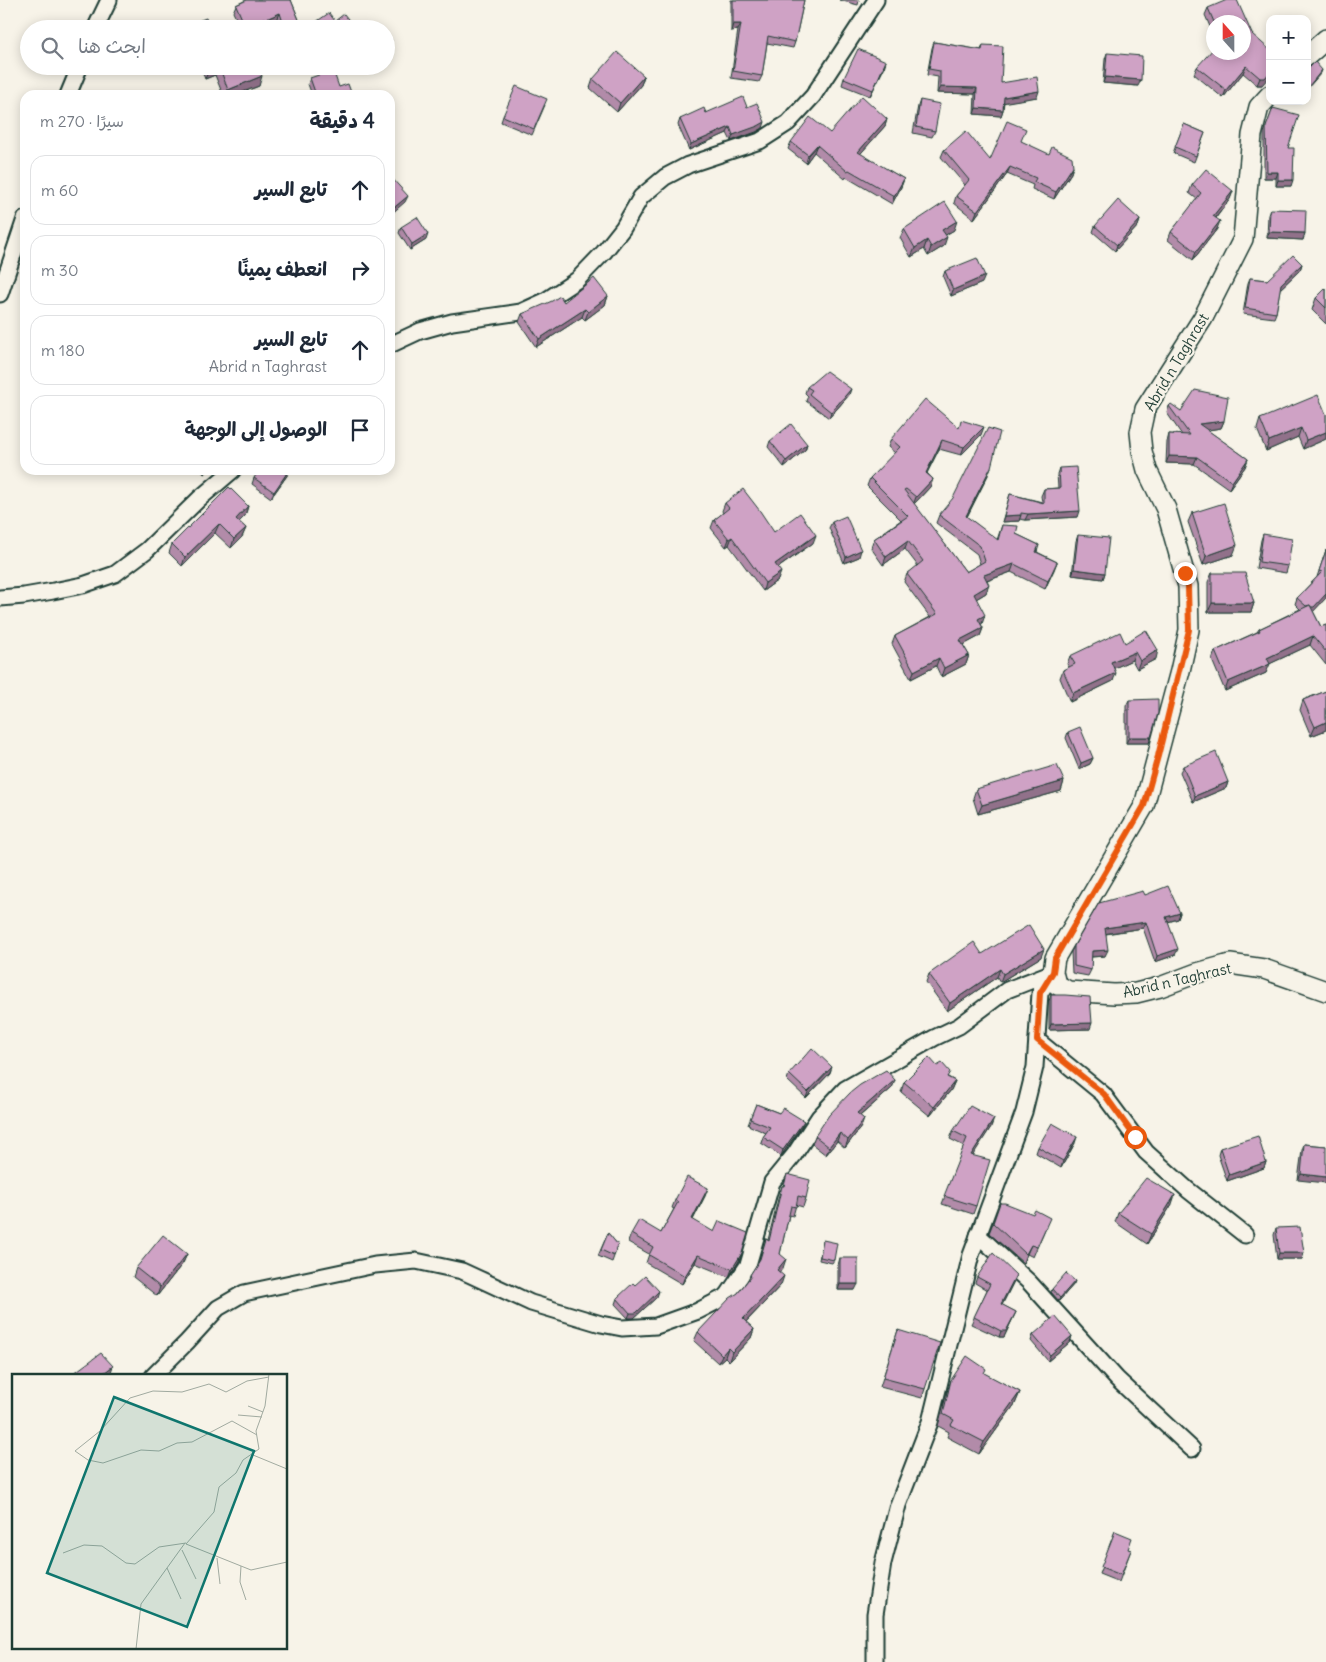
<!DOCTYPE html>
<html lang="ar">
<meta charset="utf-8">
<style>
body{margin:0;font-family:Delius,"Playpen Sans Arabic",sans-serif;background:#f2f2f3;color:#1f2937;direction:rtl}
.controls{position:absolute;right:15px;top:15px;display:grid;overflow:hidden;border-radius:10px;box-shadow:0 2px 12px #0003}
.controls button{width:45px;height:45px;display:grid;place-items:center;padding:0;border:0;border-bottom:1px solid #e0e1e3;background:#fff;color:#1f2937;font:25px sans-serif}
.compass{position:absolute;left:1206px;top:15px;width:45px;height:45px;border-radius:50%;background:#fff;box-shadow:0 2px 12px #0003;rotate:339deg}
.stop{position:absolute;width:15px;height:15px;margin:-11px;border:4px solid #ea580c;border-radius:50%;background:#fff}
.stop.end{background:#ea580c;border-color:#fff;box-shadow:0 1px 5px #0008}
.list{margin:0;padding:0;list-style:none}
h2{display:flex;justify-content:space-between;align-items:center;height:65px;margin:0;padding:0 20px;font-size:21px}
h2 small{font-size:16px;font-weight:400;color:#747a83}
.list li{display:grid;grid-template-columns:32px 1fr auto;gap:15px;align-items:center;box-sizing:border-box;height:70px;margin:0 10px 10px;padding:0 10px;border:1px solid #e0e1e3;border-radius:15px}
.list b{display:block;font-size:19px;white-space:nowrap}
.list p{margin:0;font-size:16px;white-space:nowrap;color:#747a83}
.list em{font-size:16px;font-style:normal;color:#747a83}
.icon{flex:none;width:28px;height:28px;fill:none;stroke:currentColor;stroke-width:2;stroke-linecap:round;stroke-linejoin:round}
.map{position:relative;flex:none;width:1326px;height:1662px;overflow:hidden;direction:ltr}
.search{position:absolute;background:#fff;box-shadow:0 2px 12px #0003;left:20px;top:20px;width:375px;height:55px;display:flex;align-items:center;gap:12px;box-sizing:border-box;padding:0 18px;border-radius:28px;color:#747a83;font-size:19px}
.panel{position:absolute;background:#fff;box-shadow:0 2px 12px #0003;left:20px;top:90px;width:375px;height:385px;border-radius:15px;direction:rtl}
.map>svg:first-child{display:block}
</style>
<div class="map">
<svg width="1326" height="1662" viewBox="0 0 1326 1662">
<rect width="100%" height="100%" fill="#f7f3e8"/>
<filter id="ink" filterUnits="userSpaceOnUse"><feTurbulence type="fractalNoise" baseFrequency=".02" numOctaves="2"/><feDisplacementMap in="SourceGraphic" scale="10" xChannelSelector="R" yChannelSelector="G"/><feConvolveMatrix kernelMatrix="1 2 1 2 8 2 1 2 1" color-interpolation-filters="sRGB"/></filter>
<g filter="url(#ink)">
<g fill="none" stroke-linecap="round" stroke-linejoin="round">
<!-- minor casing -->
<g stroke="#1f3d34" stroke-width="19">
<g id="minor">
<polyline points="95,29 109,0"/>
<polyline points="68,95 80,66"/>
<polyline points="0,294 25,219"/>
<polyline points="390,345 420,331 452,322 521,312 545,301 577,280 604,252 623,228 641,197 665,177 688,165 760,141 788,123 813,96 876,0"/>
<polyline points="0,598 24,596 53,591 83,585 115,574 147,550 199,499 233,470"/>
<polyline points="1037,1040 1103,1094 1146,1152 1188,1190 1245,1235"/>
<polyline points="978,1235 1029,1282 1117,1379 1192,1449"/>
<polyline points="153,1376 187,1342 218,1308 244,1293 375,1265 416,1261 462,1271 531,1303 601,1324 622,1328 656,1326 698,1311 727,1296 748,1265 772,1182 794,1155 819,1117 845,1089 934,1038 959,1026 1007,990 1053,972"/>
<polyline points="875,1662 875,1614 883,1563 898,1505 930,1422 971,1255 1024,1112 1035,1067 1040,993 1053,972"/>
</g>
</g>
<!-- tertiary casing -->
<g stroke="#1f3d34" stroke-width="22">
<g id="tertiary">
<polyline points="1307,56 1326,39"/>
<polyline points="1270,95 1259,107 1252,135 1243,239 1203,318 1145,409 1140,432 1142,451 1147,470 1166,509 1188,586 1189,630 1180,671 1144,806 1055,958 1053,972 1056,984 1068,991 1114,994 1136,993 1160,987 1197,973 1230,964 1264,969 1326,991"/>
</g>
</g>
<!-- minor -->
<use href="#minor" stroke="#f7f3e8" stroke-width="15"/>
<!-- tertiary -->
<use href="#tertiary" stroke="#f7f3e8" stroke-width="19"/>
</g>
<!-- wall -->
<g fill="#b28ba9" stroke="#1f3d34">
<polygon points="246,0 291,0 302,27 316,22 335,21 351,23 358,29 280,29 277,20 262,27 261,25 251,29 241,29 233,12 236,5"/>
<polygon points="731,0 804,0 795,42 793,48 767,43 762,76 759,82 731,78 738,30 731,31"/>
<polygon points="839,0 859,0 858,5"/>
<polygon points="1208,8 1252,34 1262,85 1257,85 1243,73 1223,98 1194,74 1197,67 1244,52 1214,22 1214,36 1205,15"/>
<polygon points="934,42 981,50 983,45 1001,83 1037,97 1004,102 1003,110 1001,116 974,114 975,94 937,93 938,77 927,75 932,48"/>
<polygon points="1107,53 1138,86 1103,83 1105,59"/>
<polygon points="200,66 258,66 259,86 235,95 223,95 215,75 205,79"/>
<polygon points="884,68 870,96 842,85 844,78"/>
<polygon points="644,76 641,85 617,112 590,88 593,79"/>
<polygon points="310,78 339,87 352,95 312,95 308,84"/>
<polygon points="920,100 935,131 932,137 913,133 918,106"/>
<polygon points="545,105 532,135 501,122 503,116"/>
<polygon points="747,107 763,128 756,132 731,141 727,133 689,150 678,125 680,119 706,113"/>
<polygon points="1273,108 1288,148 1291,186 1276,186 1276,178 1264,178 1264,133"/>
<polygon points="887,119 885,126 860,154 904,179 901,187 892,204 846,177 845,179 814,152 806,163 788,149 791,142"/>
<polygon points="1184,124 1205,133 1194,162 1173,153"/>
<polygon points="1021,142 1073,166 1071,173 1054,199 1032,189 1033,185 1007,174 974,219 954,203 956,196 965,185 941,157 944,150 990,160"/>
<polygon points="1192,185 1233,191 1230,199 1216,218 1217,229 1193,260 1168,240 1171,232 1197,199 1189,193"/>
<polygon points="1270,209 1305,233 1303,240 1267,238 1268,215"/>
<polygon points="1140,220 1138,226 1115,251 1093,232 1095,226"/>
<polygon points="401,227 426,240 410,250 399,233"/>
<polygon points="904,229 954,230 945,235 944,246 928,256 924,249 911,257 900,238"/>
<polygon points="1302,264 1300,270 1280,289 1276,313 1274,318 1243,314 1248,283 1250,278 1267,280"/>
<polygon points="945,271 982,283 951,296 943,277"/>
<polygon points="1326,288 1326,324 1312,310 1316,298"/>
<polygon points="608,296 605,305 585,320 582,317 536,347 519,322 522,314 564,302"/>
<polygon points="807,387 849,395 829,418 806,401 808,396 805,393"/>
<polygon points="1169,406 1181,411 1224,421 1221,428 1207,430 1248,459 1245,467 1229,489 1194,464 1166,463 1167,442 1169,434 1182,435 1167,413"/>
<polygon points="1326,414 1326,439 1303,449 1298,437 1266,451 1257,429 1260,419"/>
<polygon points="959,428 981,435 961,455 939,449 927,473 933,479 930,487 914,504 966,572 980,564 977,554 936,523 939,515 988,475 967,517 997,540 1002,525 1016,534 1039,545 1037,552 1057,562 1045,589 1011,572 987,581 986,593 976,599 982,624 981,624 983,628 980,636 963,645 969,655 966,664 941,677 936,666 911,679 892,644 895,636 930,617 904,582 907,574 918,566 905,549 883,565 871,548 874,539 901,520 867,486 870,478 895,453 888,447 891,439"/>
<polygon points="770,441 807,444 805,450 784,467 768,447"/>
<polygon points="1059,468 1078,517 1025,520 1019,519 1019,521 1002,522 1010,494 1042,502 1041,496 1044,489 1058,488 1057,474"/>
<polygon points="201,470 209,470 204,474"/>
<polygon points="291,470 271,498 252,484 254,478"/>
<polygon points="725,503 774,532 813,543 778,568 778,580 763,591 729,545 726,547 711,528 714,520 723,513 722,511"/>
<polygon points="248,506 245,516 239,522 246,528 242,537 231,548 215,533 182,566 169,553 172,544"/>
<polygon points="1192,513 1233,555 1203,565 1188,522"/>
<polygon points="832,522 859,557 844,563 829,528"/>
<polygon points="1263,534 1288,566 1286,573 1256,568 1261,540"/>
<polygon points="1078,535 1105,573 1103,579 1072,575 1076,541"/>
<polygon points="1326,550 1326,598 1313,611 1321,627 1326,625 1326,665 1310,645 1269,664 1266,673 1225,691 1212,660 1215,651 1257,632 1259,629 1300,609 1295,604 1297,598 1317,577"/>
<polygon points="1212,573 1254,603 1251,612 1208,612 1208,582"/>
<polygon points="1125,643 1156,659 1137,669 1132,660 1114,668 1113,681 1070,702 1060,678 1063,670 1069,667 1067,664 1070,656"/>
<polygon points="1326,691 1326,730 1311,736 1300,710 1303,700"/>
<polygon points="1129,700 1149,743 1126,743 1126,706"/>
<polygon points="1068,732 1093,758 1090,764 1079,769 1066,738"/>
<polygon points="1183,766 1228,782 1226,788 1193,802 1180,772"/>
<polygon points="1064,781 1061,791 978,814 973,798 976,789"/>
<polygon points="1145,895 1180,913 1178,919 1168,922 1175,955 1155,962 1143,928 1106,934 1105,956 1091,957 1091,970 1088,976 1072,973 1071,952 1074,946"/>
<polygon points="982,954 1041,957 1000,982 997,977 947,1011 926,982 929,974"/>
<polygon points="1051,995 1090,1029 1049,1030 1049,1001"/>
<polygon points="937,1066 948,1077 955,1081 951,1090 930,1116 901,1092 904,1082"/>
<polygon points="830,1073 806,1098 787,1080 789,1074"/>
<polygon points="895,1080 892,1088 860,1116 864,1119 861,1127 845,1148 837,1141 826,1155 812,1144 815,1136"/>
<polygon points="756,1104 779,1113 804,1121 801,1127 781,1156 761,1143 763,1137 766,1133 748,1125"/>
<polygon points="991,1127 972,1155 976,1206 973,1214 942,1204 964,1146 950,1139 953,1131"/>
<polygon points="1075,1143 1061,1168 1036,1153 1038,1147"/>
<polygon points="1304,1144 1326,1146 1298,1180 1302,1150"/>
<polygon points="1220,1148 1266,1162 1264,1168 1227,1181 1218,1155"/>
<polygon points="787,1174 806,1198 803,1207 796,1205 793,1216 789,1215 780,1254 783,1268 779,1272 781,1285 746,1322 754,1329 751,1338 729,1361 725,1357 718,1363 694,1341 698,1332 738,1293 748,1280 750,1275 759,1261 766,1239 768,1240 779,1195 782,1186 783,1186"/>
<polygon points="708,1188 705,1196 693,1220 742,1253 739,1261 729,1277 695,1263 682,1284 646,1263 649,1254 628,1242 631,1234 661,1233 674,1209 672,1208 675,1200"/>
<polygon points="1172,1204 1147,1244 1115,1222 1118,1213"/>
<polygon points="993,1223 1046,1227 1033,1257 1027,1254 1023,1263 989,1233"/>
<polygon points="1276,1228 1304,1253 1302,1259 1277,1259 1274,1235"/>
<polygon points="608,1233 618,1245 612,1262 598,1256"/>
<polygon points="823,1240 834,1260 832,1263 819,1260"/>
<polygon points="187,1254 183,1263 157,1296 133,1277 136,1268"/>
<polygon points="840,1258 855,1290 838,1290 838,1265"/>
<polygon points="1016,1275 1014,1281 1002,1305 1016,1312 1004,1337 999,1337 971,1324 987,1290 975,1283 977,1277"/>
<polygon points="1074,1284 1059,1301 1051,1292 1052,1289"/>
<polygon points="635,1285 657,1297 634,1318 628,1318 615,1304 617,1298"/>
<polygon points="898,1330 925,1389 922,1398 880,1387"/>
<polygon points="1033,1335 1072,1336 1070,1342 1048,1361 1031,1341"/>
<polygon points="985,1374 1020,1392 1015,1404 979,1454 947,1437 949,1432 938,1426 947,1392 951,1380"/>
<polygon points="1115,1531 1128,1549 1131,1550 1119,1582 1099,1574"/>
</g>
<!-- shaded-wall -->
<g fill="#91718a" stroke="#1f3d34">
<polygon points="280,13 277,20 262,27 264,20"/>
<polygon points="264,18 261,25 251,29 244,29 245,26"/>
<polygon points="733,24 741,24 738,30 731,31"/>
<polygon points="886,61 884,68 870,96 873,90"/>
<polygon points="218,66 215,75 205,79 209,70"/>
<polygon points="1246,66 1243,73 1223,98 1226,90"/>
<polygon points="1322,70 1321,73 1307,89 1309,86"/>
<polygon points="1270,72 1270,76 1262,85 1257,85 1260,78"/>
<polygon points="262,76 259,86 235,95 226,95 228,90"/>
<polygon points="644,76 641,85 617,112 620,103"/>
<polygon points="1105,77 1141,80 1138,86 1103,83"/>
<polygon points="940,87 977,88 975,94 937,93"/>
<polygon points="1039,91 1037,97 1002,103 1004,97"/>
<polygon points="976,108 1003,110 1001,116 974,114"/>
<polygon points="887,119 885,126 855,160 858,152"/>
<polygon points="765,122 763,128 756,132 731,141 733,135"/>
<polygon points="730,127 727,133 689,150 691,144"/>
<polygon points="817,145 814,152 806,163 808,155"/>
<polygon points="1073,166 1071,173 1054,199 1056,192"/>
<polygon points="1010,167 1007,174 974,219 977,211"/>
<polygon points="1267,172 1278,172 1276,178 1264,178"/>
<polygon points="904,179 901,187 892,204 894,196"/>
<polygon points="1278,180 1293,180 1291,186 1276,186"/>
<polygon points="1233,191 1230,199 1211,224 1213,216"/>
<polygon points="408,196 405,202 390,215 390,211"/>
<polygon points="1140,220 1138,226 1115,251 1117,245"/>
<polygon points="957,221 954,230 939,239 942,230"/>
<polygon points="1220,221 1217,229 1193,260 1196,252"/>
<polygon points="1269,232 1305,233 1303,240 1267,238"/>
<polygon points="428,234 426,240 410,250 412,244"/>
<polygon points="947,237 944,246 928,256 931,247"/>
<polygon points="927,240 924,249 911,257 915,248"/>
<polygon points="1302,264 1300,270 1279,290 1281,284"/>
<polygon points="985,276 982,283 951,296 953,290"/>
<polygon points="608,296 605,305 585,320 588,312"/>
<polygon points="585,309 582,317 536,347 539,339"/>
<polygon points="851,389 849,395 829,418 831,412"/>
<polygon points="1224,421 1221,428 1196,432 1199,424"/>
<polygon points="984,427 981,435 961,455 964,447"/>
<polygon points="1301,428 1298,437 1266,451 1269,441"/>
<polygon points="1326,432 1326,439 1303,449 1306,440"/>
<polygon points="942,440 939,449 923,481 926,473"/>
<polygon points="807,444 805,450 784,467 786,461"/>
<polygon points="1169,456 1197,457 1194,464 1166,463"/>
<polygon points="1248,459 1245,467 1229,489 1232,482"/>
<polygon points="991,467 988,475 963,524 966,516"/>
<polygon points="206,470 209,470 204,474"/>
<polygon points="289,470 291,470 271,498 274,492"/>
<polygon points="933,479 930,487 913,505 916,497"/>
<polygon points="248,506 245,516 233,528 236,519"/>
<polygon points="1080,511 1078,517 1025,520 1028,514"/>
<polygon points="1021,515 1019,521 1002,522 1004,516"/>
<polygon points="219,524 215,533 182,566 185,557"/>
<polygon points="246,528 242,537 231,548 234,539"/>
<polygon points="816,535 813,543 772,572 775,564"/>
<polygon points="732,537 729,545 726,547 729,539"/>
<polygon points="908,541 905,549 883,565 886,557"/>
<polygon points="1237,545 1233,555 1203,565 1206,556"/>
<polygon points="861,550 859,557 844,563 846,557"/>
<polygon points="1057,562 1054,570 1045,589 1048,581"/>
<polygon points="1014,564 1011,572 981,583 984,575"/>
<polygon points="1074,569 1105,573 1103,579 1072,575"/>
<polygon points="781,572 778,580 763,591 765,583"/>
<polygon points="989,585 986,593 971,602 974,594"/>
<polygon points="1326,594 1326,598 1312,613 1304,613"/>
<polygon points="1212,603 1254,603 1251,612 1208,612"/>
<polygon points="985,615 982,624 975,627 978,619"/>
<polygon points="983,628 980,636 958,648 960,640"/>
<polygon points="1313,636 1310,645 1263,667 1267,658"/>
<polygon points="1158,650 1156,659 1137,669 1140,661"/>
<polygon points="1135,652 1132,660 1108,671 1111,662"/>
<polygon points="969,655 966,664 941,677 944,668"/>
<polygon points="939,658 936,666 911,679 914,671"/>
<polygon points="1270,664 1266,673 1225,691 1228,682"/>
<polygon points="1116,673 1113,681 1070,702 1073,693"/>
<polygon points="1326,722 1326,730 1311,736 1315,727"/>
<polygon points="1129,737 1151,737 1149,743 1126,743"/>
<polygon points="1093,758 1090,764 1079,769 1081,763"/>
<polygon points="1064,781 1061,791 978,814 982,805"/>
<polygon points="1228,782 1226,788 1193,802 1195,796"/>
<polygon points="1180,913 1178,919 1164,923 1166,917"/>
<polygon points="1146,922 1143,928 1103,934 1105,928"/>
<polygon points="1044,949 1041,957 1000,982 1003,974"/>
<polygon points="1178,949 1175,955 1155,962 1157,956"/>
<polygon points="1108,950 1105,956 1090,957 1092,951"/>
<polygon points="1000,969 997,977 947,1011 950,1003"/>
<polygon points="1092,1023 1090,1029 1049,1030 1051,1024"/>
<polygon points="832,1067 830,1073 806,1098 808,1092"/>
<polygon points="895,1080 892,1088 854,1121 857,1113"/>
<polygon points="955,1081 951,1090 930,1116 934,1107"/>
<polygon points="864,1119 861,1127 845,1148 848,1140"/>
<polygon points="994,1119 991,1127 968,1163 971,1155"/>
<polygon points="804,1121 801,1127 781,1156 783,1150"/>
<polygon points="840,1133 837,1141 826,1155 829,1147"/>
<polygon points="1077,1137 1075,1143 1061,1168 1063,1161"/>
<polygon points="1266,1162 1264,1168 1227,1181 1229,1175"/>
<polygon points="1301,1174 1326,1177 1326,1183 1298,1180"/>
<polygon points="708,1188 705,1196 689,1227 692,1219"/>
<polygon points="1175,1195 1172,1204 1147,1244 1151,1234"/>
<polygon points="1031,1245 1023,1263 1026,1254"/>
<polygon points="742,1253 739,1261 729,1277 732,1269"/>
<polygon points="1279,1253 1304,1253 1302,1259 1277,1259"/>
<polygon points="187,1254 183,1263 157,1296 160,1287"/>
<polygon points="698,1255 695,1263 682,1284 685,1276"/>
<polygon points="786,1259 783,1268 774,1279 777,1270"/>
<polygon points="1016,1275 1014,1281 999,1311 1001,1304"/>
<polygon points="784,1276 781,1285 740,1328 743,1319"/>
<polygon points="1075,1281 1074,1284 1059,1301 1060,1298"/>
<polygon points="840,1284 858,1284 855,1290 838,1290"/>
<polygon points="659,1291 657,1297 634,1318 628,1318 630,1313"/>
<polygon points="1016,1312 1004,1337 999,1337 1001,1331"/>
<polygon points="754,1329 751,1338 729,1361 732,1352"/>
<polygon points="1072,1336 1070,1342 1048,1361 1050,1355"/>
<polygon points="728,1348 725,1357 718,1363 722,1355"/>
<polygon points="113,1366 110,1375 109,1376 100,1376"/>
<polygon points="1020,1392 1015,1404 979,1454 984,1442"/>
</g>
<!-- building -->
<g fill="#cfa2c5" stroke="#1f3d34">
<polygon points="247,0 291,0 302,27 316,22 329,13 335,21 344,14 351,23 358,29 285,29 280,13 264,20 264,18 245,26 236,5"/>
<polygon points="733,0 804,0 795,42 768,36 762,76 733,71 741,24 733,24"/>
<polygon points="1227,0 1237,0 1252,34 1270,50 1270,72 1265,78 1260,78 1246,66 1226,90 1197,67 1214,48 1214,52 1244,52 1244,22 1214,22 1208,8"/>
<polygon points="206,18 211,29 192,29 190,24"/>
<polygon points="386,37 392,40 386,51"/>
<polygon points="934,42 982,50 983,45 1003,46 1001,83 1037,77 1039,91 1004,97 1003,110 976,108 977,88 940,87 940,71 929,69"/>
<polygon points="858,49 886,61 873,90 844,78"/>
<polygon points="617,52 644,76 620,103 593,79"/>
<polygon points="1107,53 1142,56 1141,80 1105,77"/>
<polygon points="1315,62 1322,70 1309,86 1307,85 1307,70"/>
<polygon points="207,66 218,66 209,70"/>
<polygon points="219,66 258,66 262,76 228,90"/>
<polygon points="333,70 339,87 348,84 352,95 316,95 310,78"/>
<polygon points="516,86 547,99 534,129 503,116"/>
<polygon points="862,96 887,119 858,152 904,179 894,196 849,170 847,171 817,145 808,155 791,142 810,117 830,133"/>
<polygon points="743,97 747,107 757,103 765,122 758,126 733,135 730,127 691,144 680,119 704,108 706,113"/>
<polygon points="920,100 940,104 935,131 916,127"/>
<polygon points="1273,108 1299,115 1288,148 1294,148 1293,180 1278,180 1278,172 1267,172 1266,127"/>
<polygon points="1007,121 1026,129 1021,141 1049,154 1052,147 1072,157 1073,166 1056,192 1034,182 1036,178 1010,167 977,211 956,196 969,180 944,150 966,131 990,160"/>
<polygon points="1184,124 1205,133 1196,156 1175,147"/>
<polygon points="1206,169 1233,191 1213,216 1220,221 1196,252 1171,232 1201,193 1192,185"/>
<polygon points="390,176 408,196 390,211"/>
<polygon points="1118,200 1140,220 1117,245 1095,226"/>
<polygon points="945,202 957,221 942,230 947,237 931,247 927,240 915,248 904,229"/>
<polygon points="1270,209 1306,210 1305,233 1269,232"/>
<polygon points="417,217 428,234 412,244 401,227"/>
<polygon points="1293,255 1302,264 1281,284 1276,313 1245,308 1250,278 1267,280"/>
<polygon points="977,258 985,276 953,290 945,271"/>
<polygon points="594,278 608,296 588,312 585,309 539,339 522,314 552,301 560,296 564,302"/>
<polygon points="1326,288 1326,308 1316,298"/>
<polygon points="826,371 851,389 831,412 809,394 812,390 807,387"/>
<polygon points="1195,390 1228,397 1224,421 1199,424 1248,459 1232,482 1197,457 1169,456 1169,434 1190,435 1169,406 1171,404 1181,411"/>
<polygon points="1318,395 1326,414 1326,432 1306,440 1301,428 1269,441 1260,419"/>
<polygon points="925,399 959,428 961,420 984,427 964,447 942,440 926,473 933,479 916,497 906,489 904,490 966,572 985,561 980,546 939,515 953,498 988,428 1000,432 991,467 966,516 998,540 1002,525 1018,526 1016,534 1039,545 1036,552 1057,562 1048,581 1014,564 984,575 989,585 974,594 985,615 978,619 983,628 960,640 969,655 944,668 939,658 914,671 895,636 937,614 907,574 923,561 908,541 886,557 874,539 908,516 870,478 900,447 891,439"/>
<polygon points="791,424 807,444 786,461 770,441"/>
<polygon points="1076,467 1080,511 1028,514 1021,513 1021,515 1004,516 1010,494 1044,503 1044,489 1060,488 1059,468"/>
<polygon points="259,470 289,470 274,492 254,478"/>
<polygon points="229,487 248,506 236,519 246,528 234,539 219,524 185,557 172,544"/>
<polygon points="743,489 760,511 774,532 800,513 816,535 775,564 781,572 765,583 732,537 729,539 714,520 729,508 725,503"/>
<polygon points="1224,503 1237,545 1206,556 1192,513"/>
<polygon points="846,516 861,550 846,557 832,522"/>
<polygon points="1263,534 1292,539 1288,566 1259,562"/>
<polygon points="1078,535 1109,538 1105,573 1074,569"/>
<polygon points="1326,550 1326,594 1314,607 1311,607 1310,605 1306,606 1297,598 1322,572 1319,571"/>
<polygon points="1212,573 1245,573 1254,603 1212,603"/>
<polygon points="1310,605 1321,627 1326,625 1326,652 1313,636 1267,658 1270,664 1228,682 1215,651 1260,631 1259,629"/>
<polygon points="1146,630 1158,650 1140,661 1135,652 1111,662 1116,673 1073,693 1063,670 1075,664 1070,656 1120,632 1125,643"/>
<polygon points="1326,691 1326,722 1315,727 1303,700"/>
<polygon points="1158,699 1158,713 1151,737 1129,737 1129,700"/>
<polygon points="1080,727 1093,758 1081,763 1068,732"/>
<polygon points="1216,752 1228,782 1195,796 1183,766"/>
<polygon points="1057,765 1064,781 982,805 976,789"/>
<polygon points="1168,886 1180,913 1166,917 1178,949 1157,956 1146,922 1105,928 1108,950 1092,951 1091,970 1074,966 1074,946 1099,903 1143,891 1145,895"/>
<polygon points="1029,925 1044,949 1003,974 1000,969 950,1003 929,974 974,942 982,954"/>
<polygon points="1051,995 1065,995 1090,997 1092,1023 1051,1024"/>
<polygon points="812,1048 832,1067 808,1092 789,1074"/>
<polygon points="929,1057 937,1066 942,1063 950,1072 947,1077 955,1081 934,1107 904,1082"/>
<polygon points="886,1070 895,1080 857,1113 864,1119 848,1140 840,1133 829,1147 815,1136 829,1115 850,1093 860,1085"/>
<polygon points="756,1104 779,1113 783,1108 804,1121 783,1150 763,1137 770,1127 750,1119"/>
<polygon points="970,1106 994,1119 971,1155 990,1160 976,1206 944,1196 967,1138 953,1131"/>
<polygon points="1052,1123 1077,1137 1063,1161 1038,1147"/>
<polygon points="1258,1136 1266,1162 1229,1175 1220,1148"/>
<polygon points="1304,1144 1326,1146 1326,1177 1301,1174"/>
<polygon points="787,1174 810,1180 806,1198 798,1196 796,1207 791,1206 780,1254 786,1259 777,1270 784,1276 743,1319 754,1329 732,1352 728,1348 722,1355 698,1332 730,1298 738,1293 751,1276 750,1275 760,1259 766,1239 769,1241 782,1186 784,1186"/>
<polygon points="687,1177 708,1188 692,1219 714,1232 719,1221 748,1233 742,1253 732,1269 698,1255 685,1276 649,1255 653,1247 631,1234 639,1220 661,1233 678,1202 675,1200"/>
<polygon points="1146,1178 1175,1195 1151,1234 1118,1213"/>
<polygon points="1000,1203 1005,1203 1033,1214 1035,1210 1050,1218 1037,1247 1031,1245 1026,1254 993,1223"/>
<polygon points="1300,1227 1304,1253 1279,1253 1276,1228"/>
<polygon points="608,1233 618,1245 614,1256 601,1250"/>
<polygon points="163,1235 187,1254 160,1287 136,1268"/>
<polygon points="823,1240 837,1243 834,1260 820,1257"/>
<polygon points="993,1253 1016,1275 1001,1304 1016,1312 1006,1331 1001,1331 974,1317 990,1284 977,1277"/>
<rect x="840" y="1258" width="18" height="26"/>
<polygon points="1066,1273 1075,1281 1060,1298 1052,1289"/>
<polygon points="645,1276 659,1291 636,1313 630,1313 617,1298 633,1283 635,1285"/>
<polygon points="1055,1316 1072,1336 1050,1355 1033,1335"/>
<polygon points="898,1330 940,1343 925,1389 883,1378"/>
<polygon points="101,1353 113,1366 100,1376 70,1376"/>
<polygon points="967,1356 986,1369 984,1373 1020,1392 984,1442 951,1425 954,1420 943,1414 951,1380"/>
<polygon points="1115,1531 1132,1538 1128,1549 1131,1550 1121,1575 1101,1567"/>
</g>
</g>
<g fill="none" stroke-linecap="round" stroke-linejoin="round" filter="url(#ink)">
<!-- route -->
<polyline stroke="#ea580c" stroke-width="6" points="1135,1137 1104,1094 1037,1040 1040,993 1053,972 1055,958 1144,806 1158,756 1189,630 1188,586 1185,573"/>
</g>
<g text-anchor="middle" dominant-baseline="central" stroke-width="4.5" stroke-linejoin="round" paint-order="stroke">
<!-- street labels -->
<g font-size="15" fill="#1f3d34" stroke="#f7f3e8">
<text transform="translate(1176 362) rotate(-59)">Abrid n Taghrast</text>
<text transform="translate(1177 980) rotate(-13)">Abrid n Taghrast</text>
</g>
</g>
<!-- overview -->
<g transform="translate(12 1374)">
<rect width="275" height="275" fill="#f7f3e8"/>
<path fill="none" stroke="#a1aaa0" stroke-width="1" d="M257 0 253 32 244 57 247 75 231 86 224 99 207 113 202 138 174 170 239 196 275 188M236 32 251 38M226 41 250 43M245 61 220 47 180 68 165 69 147 77 129 76 91 89 76 86 63 77 88 57 118 24 141 17 170 18 197 10 214 18 235 7 257 3M241 81 275 95M170 176 184 205M51 179 72 171 90 172 114 189 123 190 147 173 174 169M205 184 208 210M229 192 228 208 234 226M155 194 169 225M124 275 129 230 173 169"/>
<path fill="#0f766e" fill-opacity="0.15" stroke="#0f766e" stroke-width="2.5" d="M102 23 242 77 175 253 35 199Z"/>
<rect width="275" height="275" fill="none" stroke="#1f3d34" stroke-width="2.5"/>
</g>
</svg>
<div class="controls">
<button>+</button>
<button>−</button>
</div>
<svg class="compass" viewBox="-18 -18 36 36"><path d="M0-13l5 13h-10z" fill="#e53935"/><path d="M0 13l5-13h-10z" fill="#747a83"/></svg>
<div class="stop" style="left:1135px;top:1137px"></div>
<div class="stop end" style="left:1185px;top:573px"></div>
<div class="search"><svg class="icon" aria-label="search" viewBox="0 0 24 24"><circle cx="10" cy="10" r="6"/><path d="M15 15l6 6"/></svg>ابحث هنا</div>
<section class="panel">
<h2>4 دقيقة<small>سيرًا · 270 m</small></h2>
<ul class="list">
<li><svg class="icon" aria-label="ahead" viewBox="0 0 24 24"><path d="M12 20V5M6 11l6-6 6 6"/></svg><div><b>تابع السير</b></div><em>60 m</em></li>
<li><svg class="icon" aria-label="right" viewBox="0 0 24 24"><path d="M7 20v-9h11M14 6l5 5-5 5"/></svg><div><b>انعطف يمينًا</b></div><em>30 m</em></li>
<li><svg class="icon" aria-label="ahead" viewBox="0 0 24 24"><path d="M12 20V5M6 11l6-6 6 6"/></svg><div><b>تابع السير</b><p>Abrid n Taghrast</p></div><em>180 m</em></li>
<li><svg class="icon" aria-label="arrive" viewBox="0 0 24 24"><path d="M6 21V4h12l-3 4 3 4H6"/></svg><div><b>الوصول إلى الوجهة</b></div></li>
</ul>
</section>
</div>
